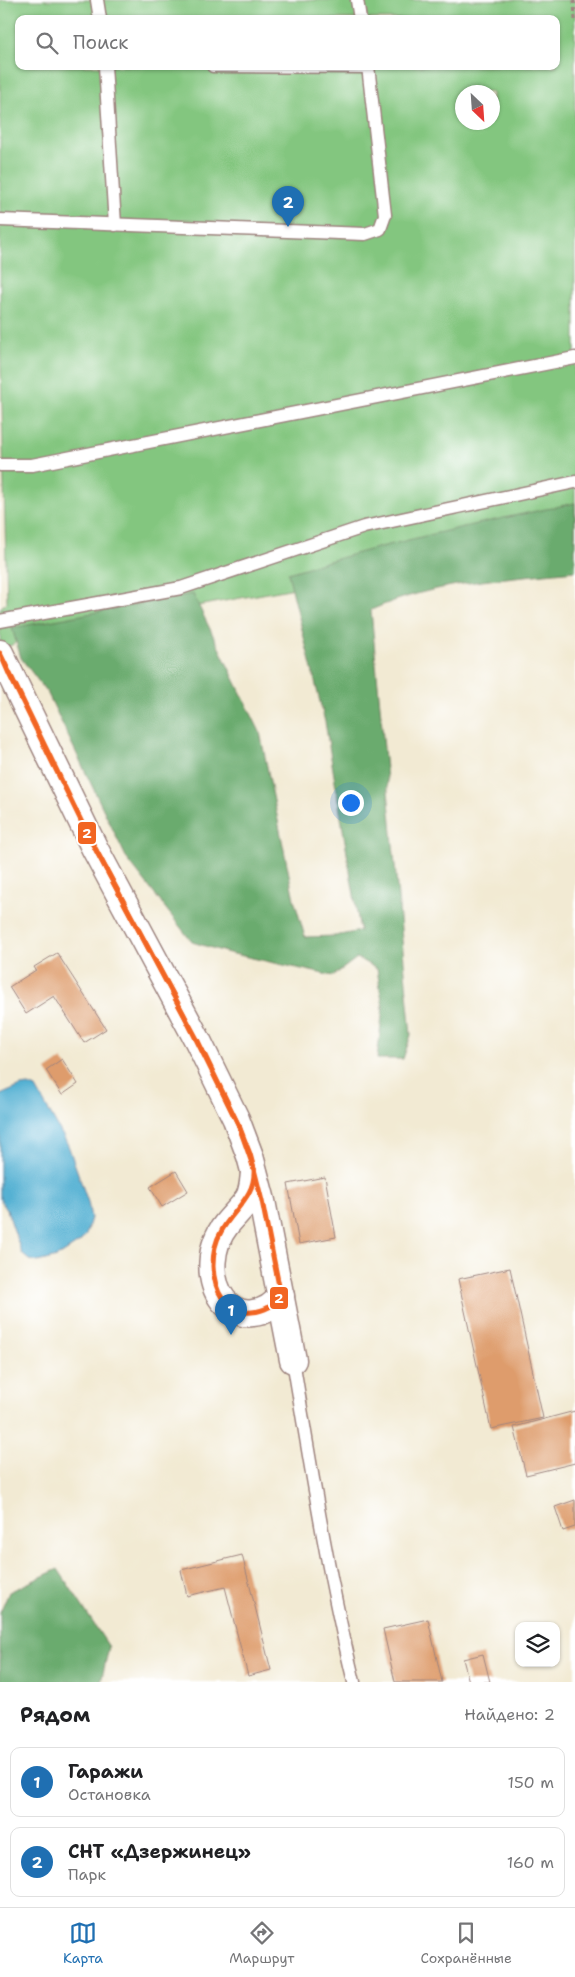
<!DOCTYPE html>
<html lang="ru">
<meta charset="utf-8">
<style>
body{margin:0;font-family:"Shantell Sans",sans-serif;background:#f2f2f2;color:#202124}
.controls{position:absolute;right:15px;bottom:15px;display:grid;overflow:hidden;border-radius:10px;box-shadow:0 1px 4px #0004}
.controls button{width:45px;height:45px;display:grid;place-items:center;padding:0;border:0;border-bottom:1px solid #e0e0e0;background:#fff;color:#202124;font:25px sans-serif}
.compass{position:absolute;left:455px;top:85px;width:45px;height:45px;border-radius:50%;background:#fff;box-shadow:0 1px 4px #0004;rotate:155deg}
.you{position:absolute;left:350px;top:802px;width:18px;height:18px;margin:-12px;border:4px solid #fff;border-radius:50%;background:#1a73e8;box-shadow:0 0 0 8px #1a73e833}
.badge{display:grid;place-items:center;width:32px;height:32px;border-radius:50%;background:#1f6fb2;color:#fff;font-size:16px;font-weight:700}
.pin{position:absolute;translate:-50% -41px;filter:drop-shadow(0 1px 2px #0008)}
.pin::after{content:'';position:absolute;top:26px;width:18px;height:15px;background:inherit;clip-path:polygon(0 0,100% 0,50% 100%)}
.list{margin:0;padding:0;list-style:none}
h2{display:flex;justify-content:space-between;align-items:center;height:65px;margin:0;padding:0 20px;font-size:21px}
h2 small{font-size:16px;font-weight:400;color:#757577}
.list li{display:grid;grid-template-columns:32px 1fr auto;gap:15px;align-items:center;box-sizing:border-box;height:70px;margin:0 10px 10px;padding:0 10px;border:1px solid #e0e0e0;border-radius:10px}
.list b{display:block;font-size:19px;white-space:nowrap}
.list p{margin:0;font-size:16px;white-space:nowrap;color:#757577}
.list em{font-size:16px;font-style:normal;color:#757577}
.icon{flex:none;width:28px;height:28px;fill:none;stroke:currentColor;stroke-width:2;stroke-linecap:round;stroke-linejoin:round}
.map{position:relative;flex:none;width:575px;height:1682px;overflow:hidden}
.search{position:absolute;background:#fff;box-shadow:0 1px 4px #0004;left:15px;right:15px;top:15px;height:55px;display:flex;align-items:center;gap:12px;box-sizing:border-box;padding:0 18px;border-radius:10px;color:#757577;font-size:19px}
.sheet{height:225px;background:#fff}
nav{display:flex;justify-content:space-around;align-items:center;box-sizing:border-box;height:70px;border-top:1px solid #e0e0e0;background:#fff;font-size:14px;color:#757577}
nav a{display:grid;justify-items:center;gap:2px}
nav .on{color:#1f6fb2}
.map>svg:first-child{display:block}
</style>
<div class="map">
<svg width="575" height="1682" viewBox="0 0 575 1682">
<rect width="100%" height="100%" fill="#fff"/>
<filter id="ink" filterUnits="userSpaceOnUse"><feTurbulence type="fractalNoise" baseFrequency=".02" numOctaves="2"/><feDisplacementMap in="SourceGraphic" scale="10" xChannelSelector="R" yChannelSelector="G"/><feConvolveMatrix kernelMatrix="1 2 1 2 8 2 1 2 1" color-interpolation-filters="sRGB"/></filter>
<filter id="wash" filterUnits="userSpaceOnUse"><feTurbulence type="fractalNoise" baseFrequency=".0096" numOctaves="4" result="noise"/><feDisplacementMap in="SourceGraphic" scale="20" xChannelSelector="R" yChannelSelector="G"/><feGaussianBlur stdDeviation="1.12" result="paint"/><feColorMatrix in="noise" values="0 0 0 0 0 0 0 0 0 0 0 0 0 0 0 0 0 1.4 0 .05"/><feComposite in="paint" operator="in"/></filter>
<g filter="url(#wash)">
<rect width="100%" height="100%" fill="#f2ead3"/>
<!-- green -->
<path fill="#83c67f" stroke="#667255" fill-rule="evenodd" d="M0 0H575V536L25 638 0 651V608L7 602 0 331ZM19 19H556V66H19ZM462 92H492V122H462Z"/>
<!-- forest -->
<g fill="#6aab6e" stroke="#5a654c">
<path d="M575 503V571C507 578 434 582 371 610L411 1035 403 1059H377L383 1007 377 969 357 958 333 976 225 952 192 942 127 859 48 694 21 658 12 628 193 594 260 732 294 899 305 937 335 936 360 931 325 722 288 573C383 544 478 523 575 503Z"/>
<polygon points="58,1569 109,1647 101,1682 0,1682 0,1613 9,1592"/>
</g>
<!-- water -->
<polygon fill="#55b1d3" stroke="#50687f" points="29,1085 36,1088 68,1145 88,1202 91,1218 86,1235 80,1242 57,1257 38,1262 29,1260 22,1254 7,1210 0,1199 0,1095 21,1086"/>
<g id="blocks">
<!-- building -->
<g fill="#de9c6c">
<polygon points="57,953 106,1029 84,1043 54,996 26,1014 9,987 36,970 34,967"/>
<polygon points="62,1059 78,1084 62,1095 46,1070"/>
<polygon points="176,1171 188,1191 162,1207 150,1187"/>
<polygon points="325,1177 336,1237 299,1244 288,1184"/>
<polygon points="510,1268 543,1418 491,1429 458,1279"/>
<polygon points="575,1411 575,1463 526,1475 514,1427"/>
<polygon points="575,1500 575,1527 563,1531 555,1507"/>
<polygon points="242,1555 271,1670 248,1676 225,1587 187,1596 181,1570"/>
<polygon points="428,1619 442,1682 395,1682 383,1629"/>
<polygon points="483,1654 490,1682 469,1682 463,1659"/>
</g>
</g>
</g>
<g filter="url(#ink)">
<use href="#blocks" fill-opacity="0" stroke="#9e847f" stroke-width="1"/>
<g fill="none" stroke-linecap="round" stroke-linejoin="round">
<!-- service casing -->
<g stroke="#9e847f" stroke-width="15">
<g id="service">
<polyline points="97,0 100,19"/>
<polyline points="357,0 360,19"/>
<polyline points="105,66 115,225"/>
<polyline points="213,66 368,67"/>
<polyline points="0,220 365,234 380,229 385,215 368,66"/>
<polyline points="0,465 32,465 575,358"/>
<polyline points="0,621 181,588 364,527 575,482"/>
<path d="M293 1360C311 1468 328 1576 354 1682"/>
</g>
</g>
<!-- minor casing -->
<g stroke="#9e847f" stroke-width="29">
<g id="minor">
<polyline points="0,653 95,849 198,1041 236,1119 250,1156 262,1201 293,1360"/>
<path d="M254 1173C253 1181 253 1191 248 1199 242 1208 233 1216 226 1225 210 1245 207 1279 223 1300 230 1309 241 1315 253 1313 265 1312 274 1306 281 1296"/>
</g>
</g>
<!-- path -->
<polyline stroke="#9e847f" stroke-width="3" stroke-dasharray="4 4" stroke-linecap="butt" points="574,0 575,21"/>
<!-- service -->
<use href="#service" stroke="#fff" stroke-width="12"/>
<!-- minor -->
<use href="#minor" stroke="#fff" stroke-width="26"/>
<!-- bus-1 casing -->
<g stroke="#fff" stroke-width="9">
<g id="bus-1">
<polygon points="0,653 87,833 10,676"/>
<polyline points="87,833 106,869"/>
<polyline points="87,833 106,869"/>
<polyline points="106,869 198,1041 239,1126"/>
<polyline points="106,869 184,1015 239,1126"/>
<polyline points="239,1126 250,1154 254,1169"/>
<polyline points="239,1126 254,1169"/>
<path d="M254 1169 262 1201 281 1296C274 1306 264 1311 252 1312 225 1315 214 1290 213 1266 213 1255 215 1242 221 1232 232 1210 256 1197 254 1169Z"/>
</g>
</g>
<!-- bus-1 -->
<use href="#bus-1" stroke="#f26522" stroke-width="5"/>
</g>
</g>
<g stroke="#fff" stroke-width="2">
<rect x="77" y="821" width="20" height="24" rx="5" fill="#f26522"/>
<rect x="269" y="1286" width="20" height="24" rx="5" fill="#f26522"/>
</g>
<g font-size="14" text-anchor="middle" font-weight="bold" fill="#fff">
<text x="87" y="838">2</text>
<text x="279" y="1303">2</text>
</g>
</svg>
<div class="controls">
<button><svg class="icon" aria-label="layers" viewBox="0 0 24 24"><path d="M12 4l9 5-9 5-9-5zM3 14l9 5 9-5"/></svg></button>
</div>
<svg class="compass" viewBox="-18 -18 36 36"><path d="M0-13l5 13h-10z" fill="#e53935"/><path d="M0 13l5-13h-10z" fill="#757577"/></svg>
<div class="you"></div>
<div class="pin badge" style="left:231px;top:1335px">1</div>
<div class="pin badge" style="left:288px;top:227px">2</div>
<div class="search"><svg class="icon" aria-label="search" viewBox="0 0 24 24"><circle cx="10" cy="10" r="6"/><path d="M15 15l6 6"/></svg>Поиск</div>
</div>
<section class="sheet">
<h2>Рядом<small>Найдено: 2</small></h2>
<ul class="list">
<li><span class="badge">1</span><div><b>Гаражи</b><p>Остановка</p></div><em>150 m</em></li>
<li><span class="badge">2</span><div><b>СНТ «Дзержинец»</b><p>Парк</p></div><em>160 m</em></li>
</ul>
</section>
<nav>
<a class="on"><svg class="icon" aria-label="map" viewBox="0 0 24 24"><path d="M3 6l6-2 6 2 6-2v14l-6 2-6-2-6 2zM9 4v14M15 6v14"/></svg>Карта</a>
<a><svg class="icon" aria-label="directions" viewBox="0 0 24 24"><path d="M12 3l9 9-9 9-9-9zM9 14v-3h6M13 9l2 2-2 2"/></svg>Маршрут</a>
<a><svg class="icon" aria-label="saved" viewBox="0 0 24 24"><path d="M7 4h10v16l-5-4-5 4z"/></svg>Сохранённые</a>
</nav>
